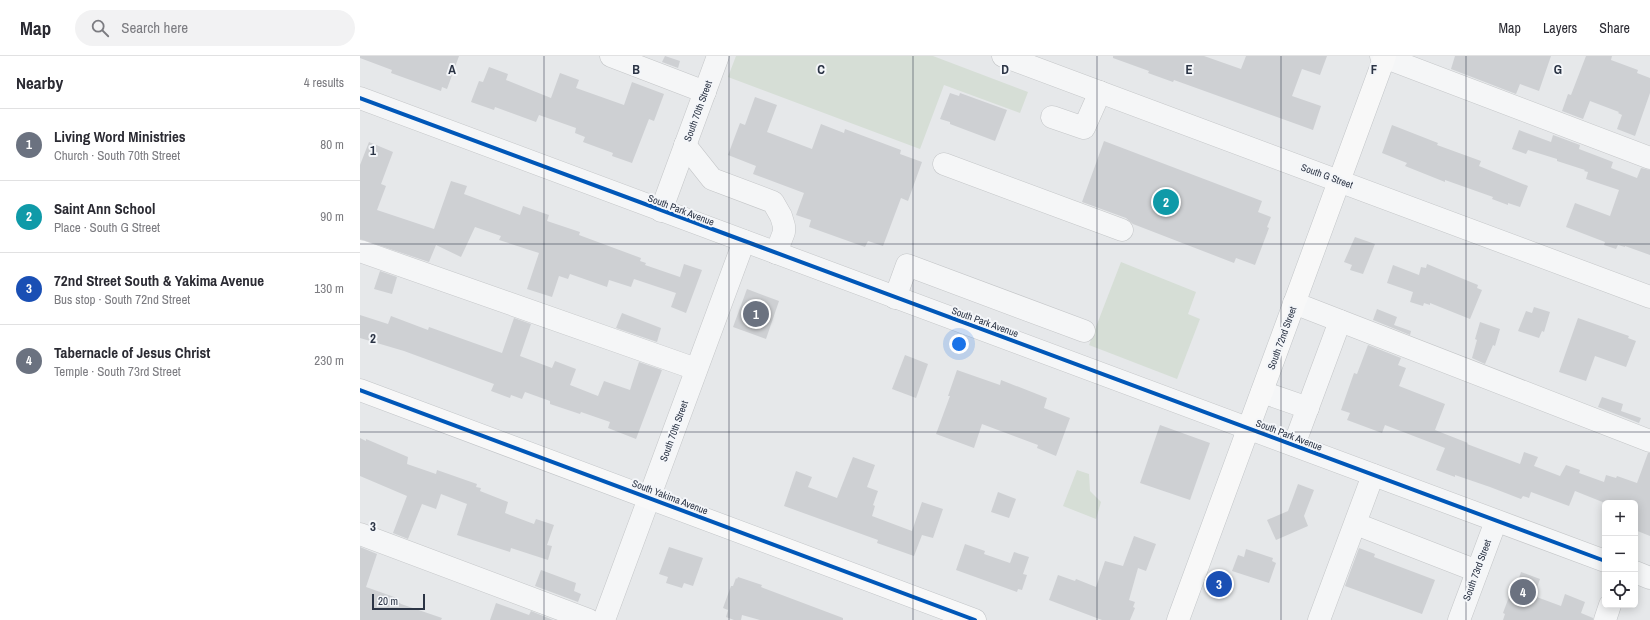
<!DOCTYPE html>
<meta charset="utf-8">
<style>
body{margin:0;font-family:"Archivo Narrow",sans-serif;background:#f2f2f3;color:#2b2b33}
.controls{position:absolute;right:12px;bottom:12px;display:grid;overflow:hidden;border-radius:6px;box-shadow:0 2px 10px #0003}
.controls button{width:36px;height:36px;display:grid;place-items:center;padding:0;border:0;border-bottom:1px solid #e1e1e2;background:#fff;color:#2b2b33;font:20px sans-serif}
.scale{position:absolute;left:12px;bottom:10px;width:53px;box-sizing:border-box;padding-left:4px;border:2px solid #2b3445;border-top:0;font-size:11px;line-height:14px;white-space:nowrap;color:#2b3445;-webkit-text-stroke:3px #f4f6f9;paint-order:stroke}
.you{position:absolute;left:599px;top:288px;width:14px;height:14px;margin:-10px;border:3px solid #fff;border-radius:50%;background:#1a73e8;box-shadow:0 0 0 6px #1a73e833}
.badge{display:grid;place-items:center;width:26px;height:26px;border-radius:50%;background:#ea580c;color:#fff;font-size:13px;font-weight:700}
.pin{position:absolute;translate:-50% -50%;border:2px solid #fff;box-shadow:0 1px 4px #0006}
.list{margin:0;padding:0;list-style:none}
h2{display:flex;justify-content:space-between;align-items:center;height:52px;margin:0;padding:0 16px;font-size:17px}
h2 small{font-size:13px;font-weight:400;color:#7c7c81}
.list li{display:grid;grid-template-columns:26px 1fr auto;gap:12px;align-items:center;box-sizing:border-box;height:72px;padding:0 16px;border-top:1px solid #e1e1e2}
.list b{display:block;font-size:15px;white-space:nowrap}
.list p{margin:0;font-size:13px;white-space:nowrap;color:#7c7c81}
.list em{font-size:13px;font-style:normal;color:#7c7c81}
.icon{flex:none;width:22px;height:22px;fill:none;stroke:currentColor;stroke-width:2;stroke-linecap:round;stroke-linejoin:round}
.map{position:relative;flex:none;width:1290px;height:564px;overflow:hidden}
header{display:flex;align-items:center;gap:24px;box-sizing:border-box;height:56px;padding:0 20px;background:#fff;border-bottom:1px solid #e1e1e2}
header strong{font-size:19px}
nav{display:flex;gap:22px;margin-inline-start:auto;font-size:14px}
.search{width:280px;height:36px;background:#f2f2f3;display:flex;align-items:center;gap:10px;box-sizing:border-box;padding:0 14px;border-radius:22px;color:#7c7c81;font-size:15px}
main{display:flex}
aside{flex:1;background:#fff}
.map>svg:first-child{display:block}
</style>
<header>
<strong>Map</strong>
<div class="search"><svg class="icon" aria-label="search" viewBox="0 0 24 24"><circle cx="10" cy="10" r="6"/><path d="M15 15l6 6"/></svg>Search here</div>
<nav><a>Map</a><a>Layers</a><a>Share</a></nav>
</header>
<main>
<aside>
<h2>Nearby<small>4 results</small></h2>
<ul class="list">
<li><span class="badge" style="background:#6b7280">1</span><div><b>Living Word Ministries</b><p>Church · South 70th Street</p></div><em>80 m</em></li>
<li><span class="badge" style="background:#0f9aa8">2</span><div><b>Saint Ann School</b><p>Place · South G Street</p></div><em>90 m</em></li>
<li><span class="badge" style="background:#1a4fb4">3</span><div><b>72nd Street South &amp; Yakima Avenue</b><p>Bus stop · South 72nd Street</p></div><em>130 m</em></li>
<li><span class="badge" style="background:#6b7280">4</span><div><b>Tabernacle of Jesus Christ</b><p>Temple · South 73rd Street</p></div><em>230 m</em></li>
</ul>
</aside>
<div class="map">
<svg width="1290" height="564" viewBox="0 0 1290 564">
<rect width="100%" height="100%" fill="#e6e8ea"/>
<!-- green -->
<g fill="#d6ded6">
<polygon points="376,0 573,0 668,36 660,57 584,29 560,93 368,21"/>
<polygon points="761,206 836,236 828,258 840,263 817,323 729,289"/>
<polygon points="717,414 729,418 730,435 741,446 736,463 703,450"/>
</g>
<!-- building -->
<g fill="#ced0d3">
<polygon points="0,0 99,0 87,33 82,31 81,35 31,17 32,14 0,2"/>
<polygon points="305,0 320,5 318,12 302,6"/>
<polygon points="753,0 844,0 881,13 886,0 967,0 960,19 942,13 932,40 961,50 953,74 814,24 813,26 788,17 789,15 753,2"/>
<polygon points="1095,0 1191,0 1179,35 1160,28 1156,38 1091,13"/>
<polygon points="1226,0 1252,0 1251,4 1278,14 1277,17 1290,22 1290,37 1275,80 1257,73 1262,59 1258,57 1259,56 1230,45 1223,63 1202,55 1208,38 1211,39"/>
<polygon points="129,11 148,18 146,24 191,42 200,17 219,24 216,32 264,49 272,26 304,38 294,65 289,63 272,107 252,100 253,97 223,86 225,81 215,77 216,72 179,59 176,66 135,51 134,54 111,46 119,25 123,26"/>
<polygon points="590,37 599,40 600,37 647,54 635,85 590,68 590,66 580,63"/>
<polygon points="395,41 417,49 407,76 452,93 461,68 484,77 485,73 541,94 540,98 562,106 548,145 541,142 523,190 508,185 505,191 449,171 451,164 436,159 444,137 393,118 396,110 368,99 380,67 385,69"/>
<polygon points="1032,69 1078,87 1077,89 1121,105 1119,110 1168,130 1160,151 1148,147 1148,149 1132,143 1133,141 1085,124 1085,126 1045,110 1047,107 1022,97"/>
<polygon points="1159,74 1191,86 1193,79 1220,89 1219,93 1253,106 1251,112 1277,122 1281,112 1290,114 1290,199 1265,190 1265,191 1258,189 1256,193 1244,189 1245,186 1206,171 1215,147 1250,160 1259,134 1226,123 1228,116 1224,115 1225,114 1197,105 1197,103 1168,94 1166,98 1152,93"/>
<polygon points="744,85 902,145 898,156 911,161 907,171 909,172 895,209 876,202 874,207 773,168 766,162 722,146"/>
<polygon points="9,86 33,96 21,128 26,130 17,154 74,173 91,125 107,130 104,138 160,159 163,150 189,159 187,165 220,176 219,179 281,202 280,205 286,207 285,209 320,221 324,208 342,214 326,257 311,251 316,237 274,223 271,231 249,224 247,231 210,218 208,223 199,220 192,241 167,233 179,197 139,184 141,180 115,171 101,201 76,189 69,206 0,183 0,109"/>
<polygon points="995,181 1015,188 1003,218 990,214 992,209 984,206"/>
<polygon points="1067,208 1118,229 1117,232 1122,234 1110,263 1070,247 1070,249 1064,247 1063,250 1050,246 1053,236 1027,227 1033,209 1059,219 1061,211 1066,212"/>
<polygon points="20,215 37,221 32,238 14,233"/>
<polygon points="387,233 419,245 406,283 373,271"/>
<polygon points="1174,251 1190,256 1184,276 1182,275 1179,282 1158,275 1166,255 1172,257"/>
<polygon points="1017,253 1037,261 1034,269 1051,275 1050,279 1013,264"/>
<polygon points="262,257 301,272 297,286 256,272"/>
<polygon points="0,259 28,268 31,260 68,274 69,271 142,297 154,262 171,268 160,300 192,312 195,305 216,313 210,329 238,340 244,325 270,334 279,306 302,314 276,383 248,372 250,366 221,356 220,358 190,348 190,345 165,336 162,343 151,339 150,342 131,335 134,328 44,295 0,282"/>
<polygon points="1218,262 1269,280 1268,282 1276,285 1266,311 1235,300 1226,325 1199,316"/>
<polygon points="1120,266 1140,273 1135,290 1133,289 1125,308 1112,302 1117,284 1115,283"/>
<polygon points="1008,289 1041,302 1038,309 1046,312 1039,330 1085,348 1075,374 1108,387 1107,388 1160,408 1164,396 1178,401 1174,410 1200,420 1206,409 1220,414 1219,417 1244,426 1246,419 1256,422 1257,420 1277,427 1288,397 1290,397 1290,480 1275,474 1275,447 1245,447 1215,435 1209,450 1171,436 1169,442 1163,440 1161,443 1130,431 1095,419 1095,421 1076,414 1085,392 1025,369 1022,377 987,364 990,357 981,354 994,317 997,318"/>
<polygon points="545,299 568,308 556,342 532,333"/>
<polygon points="597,314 640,329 641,324 687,342 684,352 710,362 696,400 677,392 678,389 622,368 614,392 576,378 590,340 588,340"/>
<polygon points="1242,341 1263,348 1261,355 1281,362 1279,367 1238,351"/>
<polygon points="800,369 850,387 830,444 780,427"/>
<polygon points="0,382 6,385 6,383 48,401 47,408 76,418 77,414 117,428 116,431 121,432 120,435 148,446 145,457 174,468 176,463 194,469 187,489 192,490 188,504 151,492 150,496 97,479 107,448 81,438 76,453 62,448 48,483 33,477 47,440 0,420"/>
<polygon points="493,401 515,409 507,431 518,435 513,449 515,450 512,460 552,475 562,446 583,453 573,482 562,479 554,500 517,487 518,484 424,450 436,415 452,421 448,431 477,442"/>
<polygon points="938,428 954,434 944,460 948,470 916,484 907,464 928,455"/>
<polygon points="638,436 656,443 649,462 631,456"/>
<polygon points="774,480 796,488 786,515 778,512 769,544 775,546 773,551 775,552 770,564 742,564 689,544 698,519 715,525 716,523 736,531 745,505 763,510"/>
<polygon points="605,488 625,495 624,498 650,507 654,496 669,501 663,518 667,519 662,534 658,533 657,536 596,514"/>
<polygon points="0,491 17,498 6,531 37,542 37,545 41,548 82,562 81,564 0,564"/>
<polygon points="309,491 343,502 333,530 324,527 322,532 306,527 308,521 299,518"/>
<polygon points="999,492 1015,498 1014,501 1075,524 1062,558 985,530"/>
<polygon points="886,493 913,502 912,505 916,507 909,527 872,515 878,499 884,501"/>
<polygon points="181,514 216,527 214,535 221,538 218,546 175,530"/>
<polygon points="1161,516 1180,523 1174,540 1201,550 1205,538 1225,546 1221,557 1233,562 1233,564 1143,564 1145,558 1143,557 1153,530 1156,531"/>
<polygon points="378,521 402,529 401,531 483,562 483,564 400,564 382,559 381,564 374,564 366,561 368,554 363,552 371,530 373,530 376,522 377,523"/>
<polygon points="136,547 169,559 171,555 193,564 130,564"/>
</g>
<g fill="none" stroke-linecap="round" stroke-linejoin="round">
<!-- minor casing -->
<g stroke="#c4c6c8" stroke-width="23">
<g id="minor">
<polyline points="251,0 345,36"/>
<polyline points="643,0 1290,241"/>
<polyline points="1021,0 1290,102"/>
<polyline points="0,42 1245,505"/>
<polyline points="692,61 724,72 740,36"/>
<polyline points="325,89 352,123 413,146 421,160 424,170 424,176 416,197"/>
<polyline points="584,108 762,174"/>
<polyline points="301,155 358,0"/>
<polyline points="0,195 336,313"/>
<polyline points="535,242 547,209 724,275"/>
<polyline points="934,247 1290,385"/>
<polyline points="902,336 948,352"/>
<polyline points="934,389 980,265"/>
<polyline points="996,468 1117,515"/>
<polyline points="0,478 229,564"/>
<polyline points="1275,516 1290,522"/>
<polyline points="244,564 384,185"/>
<polyline points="959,564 1013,419"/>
<polyline points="1099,564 1136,465"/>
<polyline points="1245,564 1250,549"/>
</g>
</g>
<!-- major casing -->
<g stroke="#c2c5c8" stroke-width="23">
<g id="major">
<polyline points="0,334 615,564"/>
<polyline points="818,564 1025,0"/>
</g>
</g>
<!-- minor -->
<use href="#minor" stroke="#f5f6f7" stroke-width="22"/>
<!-- major -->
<use href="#major" stroke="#f8f8f8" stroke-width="22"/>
<!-- cycleway casing -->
<g stroke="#f4f6f9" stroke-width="6">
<g id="cycleway">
<polyline points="0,42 1245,505"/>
<polyline points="0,334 615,564"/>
</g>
</g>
<!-- cycleway -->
<use href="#cycleway" stroke="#0057b8" stroke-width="4"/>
</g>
<!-- grid -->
<path fill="none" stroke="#2b3445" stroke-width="1" stroke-opacity="0.55" d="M184 0V564M369 0V564M553 0V564M737 0V564M921 0V564M1106 0V564M0 188H1290M0 376H1290"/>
<g text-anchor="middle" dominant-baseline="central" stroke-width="4" stroke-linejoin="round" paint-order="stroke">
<!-- street labels -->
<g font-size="10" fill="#2b3445" stroke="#f4f6f9">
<text transform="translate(338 55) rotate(-70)">South 70th Street</text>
<text transform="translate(967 120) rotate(20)">South G Street</text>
<text transform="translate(321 154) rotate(21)">South Park Avenue</text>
<text transform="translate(625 266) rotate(20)">South Park Avenue</text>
<text transform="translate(922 282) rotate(-70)">South 72nd Street</text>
<text transform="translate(314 375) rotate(-70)">South 70th Street</text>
<text transform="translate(929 379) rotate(21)">South Park Avenue</text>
<text transform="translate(310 441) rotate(21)">South Yakima Avenue</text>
<text transform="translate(1117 514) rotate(-70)">South 73rd Street</text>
</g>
</g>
<g font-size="13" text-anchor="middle" font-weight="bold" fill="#2b3445" stroke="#f4f6f9" stroke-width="4" stroke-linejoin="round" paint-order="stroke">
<text x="92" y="18">A</text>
<text x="276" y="18">B</text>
<text x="461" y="18">C</text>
<text x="645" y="18">D</text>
<text x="829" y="18">E</text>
<text x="1014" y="18">F</text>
<text x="1198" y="18">G</text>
<text x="13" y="99">1</text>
<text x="13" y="287">2</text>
<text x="13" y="475">3</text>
</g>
</svg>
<div class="controls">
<button>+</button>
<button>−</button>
<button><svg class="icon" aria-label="locate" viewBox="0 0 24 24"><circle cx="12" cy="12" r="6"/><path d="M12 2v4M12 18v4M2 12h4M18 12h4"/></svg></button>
</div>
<div class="scale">20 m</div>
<div class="you"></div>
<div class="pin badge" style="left:396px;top:258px;background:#6b7280">1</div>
<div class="pin badge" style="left:806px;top:146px;background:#0f9aa8">2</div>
<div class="pin badge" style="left:859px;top:528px;background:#1a4fb4">3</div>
<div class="pin badge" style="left:1163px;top:536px;background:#6b7280">4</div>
</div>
</main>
